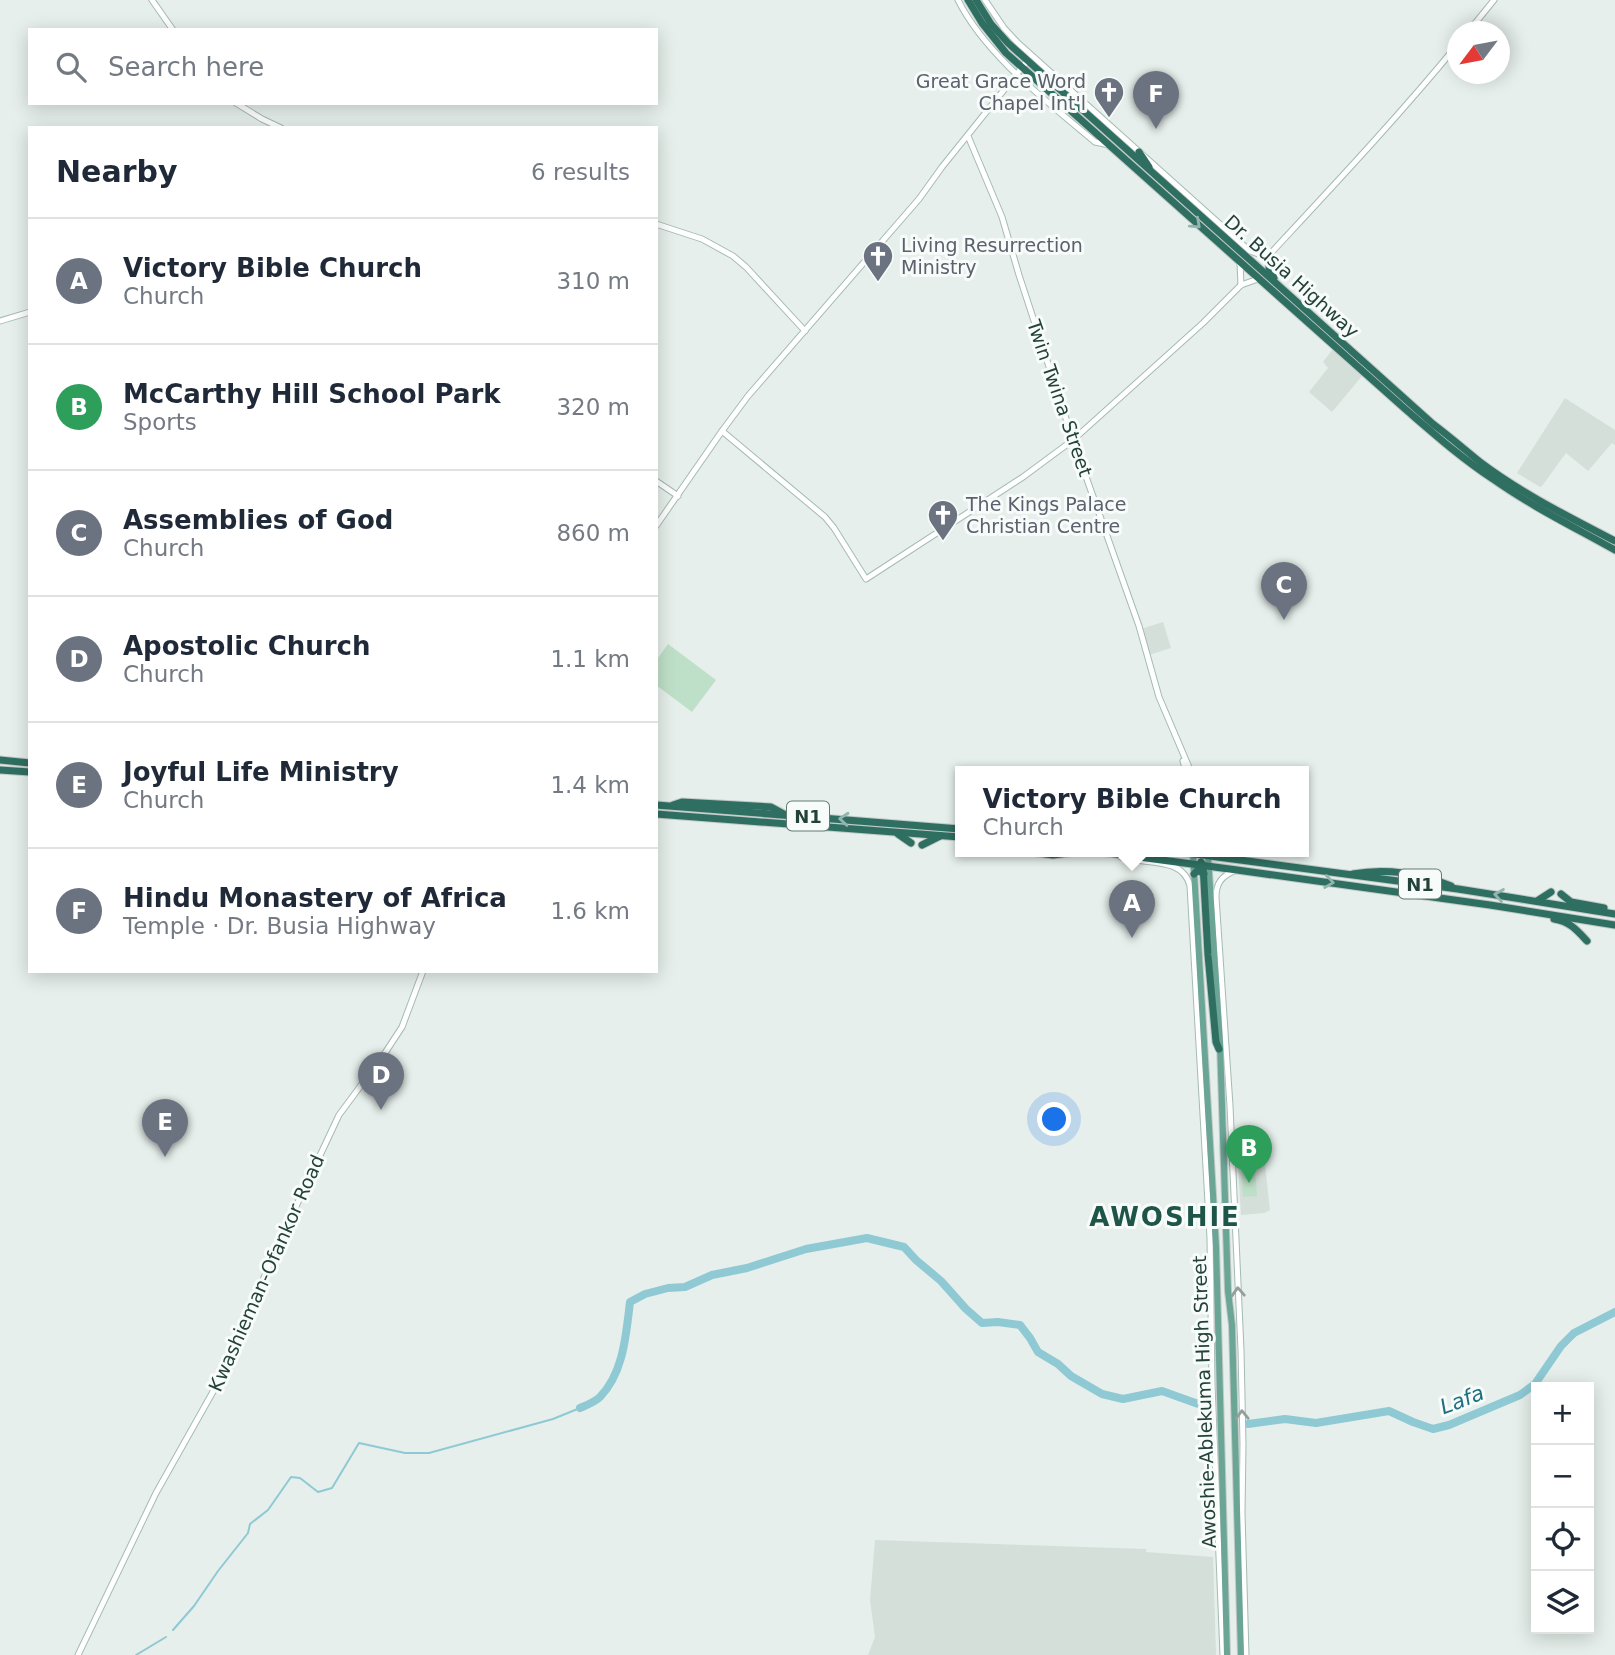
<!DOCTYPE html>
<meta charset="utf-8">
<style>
body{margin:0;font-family:"DejaVu Sans",sans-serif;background:#f2f2f3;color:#1f2937}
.controls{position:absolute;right:21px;bottom:21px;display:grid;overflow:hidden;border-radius:0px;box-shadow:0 4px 18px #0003}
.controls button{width:63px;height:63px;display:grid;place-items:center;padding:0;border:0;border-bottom:2px solid #e0e1e3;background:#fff;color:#1f2937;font:35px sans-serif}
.compass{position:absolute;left:1447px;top:21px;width:63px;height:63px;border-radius:50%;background:#fff;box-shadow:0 4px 18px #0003;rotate:238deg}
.you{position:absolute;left:1055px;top:1120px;width:24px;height:24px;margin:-18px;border:5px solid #fff;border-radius:50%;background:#1a73e8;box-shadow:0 0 0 10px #1a73e833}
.badge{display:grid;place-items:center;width:46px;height:46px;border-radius:50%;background:#7f5249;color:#fff;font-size:23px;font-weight:700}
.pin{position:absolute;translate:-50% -58px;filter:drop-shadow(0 2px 4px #0008)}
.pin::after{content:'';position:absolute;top:37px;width:24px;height:21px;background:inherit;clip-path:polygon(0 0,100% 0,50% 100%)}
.popup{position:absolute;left:955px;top:766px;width:354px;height:91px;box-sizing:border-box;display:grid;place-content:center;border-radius:0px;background:#fff;filter:drop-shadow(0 2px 5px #0005);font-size:23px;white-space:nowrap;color:#747a83}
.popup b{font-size:26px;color:#1f2937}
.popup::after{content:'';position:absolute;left:50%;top:100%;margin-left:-14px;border:14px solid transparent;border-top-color:#fff}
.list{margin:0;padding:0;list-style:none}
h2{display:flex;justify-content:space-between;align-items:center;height:91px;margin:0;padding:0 28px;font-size:30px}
h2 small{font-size:23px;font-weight:400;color:#747a83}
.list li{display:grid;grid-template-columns:46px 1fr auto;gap:21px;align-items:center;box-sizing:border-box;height:126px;padding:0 28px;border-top:2px solid #e0e1e3}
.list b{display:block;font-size:26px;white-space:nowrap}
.list p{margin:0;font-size:23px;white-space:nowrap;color:#747a83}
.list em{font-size:23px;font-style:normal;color:#747a83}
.icon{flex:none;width:38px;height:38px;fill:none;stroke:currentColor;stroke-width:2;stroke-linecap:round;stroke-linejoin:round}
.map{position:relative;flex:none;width:1615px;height:1655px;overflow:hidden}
.search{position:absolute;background:#fff;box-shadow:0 4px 18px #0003;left:28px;top:28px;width:630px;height:77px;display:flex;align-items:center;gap:18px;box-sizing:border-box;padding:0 24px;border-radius:0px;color:#747a83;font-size:26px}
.panel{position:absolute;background:#fff;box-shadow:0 4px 18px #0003;left:28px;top:126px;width:630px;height:847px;border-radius:0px}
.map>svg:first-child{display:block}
</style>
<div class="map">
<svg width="1615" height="1655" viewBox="0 0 1615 1655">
<rect width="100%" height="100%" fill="#e6efeb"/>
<!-- built -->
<g fill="#d4dfda">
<polygon points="1333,349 1362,376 1332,412 1309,392 1328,368 1323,362"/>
<polygon points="1565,398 1615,430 1615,445 1612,443 1588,471 1566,453 1542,486 1540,487 1517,473"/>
<polygon points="1163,622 1171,648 1149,655 1141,629"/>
<polygon points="1265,1165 1270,1210 1264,1213 1241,1215 1238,1166"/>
<polygon points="875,1540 1146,1549 1146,1552 1213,1557 1216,1655 868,1655 875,1637 870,1600"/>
</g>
<!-- green -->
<g fill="#bfe0c8">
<polygon points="668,644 716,680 692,712 656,685 656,661"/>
<polygon points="1255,1170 1257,1196 1243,1197 1241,1171"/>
</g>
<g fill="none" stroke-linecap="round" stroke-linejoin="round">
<!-- stream -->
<g stroke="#8ec9d4" stroke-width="2">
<polyline points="173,1630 194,1606 218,1571 248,1533 250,1524 268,1510 291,1477 300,1478 318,1492 332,1488 359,1443 405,1453 429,1453 553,1419 580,1408"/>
<polyline points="136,1655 166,1637"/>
</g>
<!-- river -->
<g stroke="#8ec9d4" stroke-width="8">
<path d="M580 1408C587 1405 595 1402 600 1397 624 1372 626 1334 630 1302L645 1294 668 1288 685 1287 712 1275 747 1268 806 1249 867 1238 904 1247 916 1260 941 1281 966 1309 982 1323 998 1322 1020 1325 1030 1338 1038 1352 1058 1364 1071 1376 1102 1394 1123 1399 1162 1391 1201 1405"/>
<polyline points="1248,1424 1285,1419 1316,1423 1389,1411 1413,1422 1433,1429 1449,1425 1520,1395 1535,1384 1561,1346 1574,1333 1615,1312"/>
</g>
<!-- secondary casing -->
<g stroke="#a4bbb3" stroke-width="7">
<g id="secondary">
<polyline points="152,0 173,30"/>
<path d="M958 0C986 56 1048 102 1095 142L1109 145"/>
<path d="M985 0 1004 28 1017 42 1250 251 1261 255 1270 254C1334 185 1398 117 1458 44"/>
<polyline points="1468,32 1494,0"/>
<polyline points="236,103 262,119 281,128"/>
<polyline points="968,136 1002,217 1019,275 1073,440 1139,626 1159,697 1191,772"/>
<polyline points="656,224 702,239 733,256 746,267 805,331"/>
<polyline points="1240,263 1241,285"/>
<polyline points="0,321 30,312"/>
<polyline points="722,431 825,517 834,528 866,579 1023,477 1073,440 1203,323 1241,285 1258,279"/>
<polyline points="656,481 678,496"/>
<polyline points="656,526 722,431 748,396 919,199 942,167 1028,60"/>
<polyline points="1183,761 1186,772"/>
<path d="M1121 857C1144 865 1183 856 1190 886L1210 1238 1212 1384 1223 1655"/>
<path d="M1234 871C1222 876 1216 883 1216 897L1230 1106 1241 1350 1243 1444 1242 1513 1246 1655"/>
<polyline points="78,1655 156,1493 228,1365 275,1251 339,1115 385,1053 402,1027 423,971"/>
</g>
</g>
<!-- primary casing -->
<g stroke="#c2cac8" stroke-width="8">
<g id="primary">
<polyline points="1193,854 1216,1246 1227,1655"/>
<polyline points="1208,856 1220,1043 1228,1291 1232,1325 1241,1655"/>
</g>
</g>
<!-- highway casing -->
<g stroke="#c2cac8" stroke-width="9">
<g id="highway">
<path d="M968 0 982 23 1006 53 1404 408C1433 433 1461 458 1493 479 1531 506 1574 527 1615 550"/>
<path d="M976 0 991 24 1008 43 1433 424C1449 436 1464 449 1480 462 1521 493 1569 517 1615 541"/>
<polyline points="1139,152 1149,167"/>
<polyline points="1270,254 1269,268 1274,278"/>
<polyline points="0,760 30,763"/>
<polyline points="0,770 30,772"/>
<polyline points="656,805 960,829"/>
<polyline points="673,805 682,802 771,807 784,814"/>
<polyline points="656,814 960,837"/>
<polyline points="898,834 911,843"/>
<polyline points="922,845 940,836"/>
<polyline points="1031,852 1053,855 1075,852"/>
<polyline points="1101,852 1237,870 1490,905 1615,925"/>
<polyline points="1180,852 1458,889 1615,914"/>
<polyline points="1201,862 1203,865 1208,955 1216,1042 1219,1049"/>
<polyline points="1194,874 1198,870 1204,874"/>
<path d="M1353 874C1385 868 1421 873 1451 886"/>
<polyline points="1561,894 1571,902 1604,908"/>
<polyline points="1537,901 1551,892"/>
<path d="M1554 919C1569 921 1577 930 1587 941"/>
</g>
</g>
<!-- secondary -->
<use href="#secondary" stroke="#fff" stroke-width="5"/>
<!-- primary -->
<use href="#primary" stroke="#6aa596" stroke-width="6"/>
<!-- highway -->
<use href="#highway" stroke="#2f6f62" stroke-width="7"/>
</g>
<!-- one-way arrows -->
<defs><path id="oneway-chevron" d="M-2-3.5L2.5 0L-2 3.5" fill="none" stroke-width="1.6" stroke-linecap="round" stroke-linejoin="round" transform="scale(1.75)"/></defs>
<g stroke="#93b5ae">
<use href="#oneway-chevron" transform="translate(1196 224) rotate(42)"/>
<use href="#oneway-chevron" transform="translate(844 819) rotate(-175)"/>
<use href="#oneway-chevron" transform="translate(1329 882) rotate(8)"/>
<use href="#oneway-chevron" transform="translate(1499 895) rotate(-171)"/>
</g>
<g stroke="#92a09c">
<use href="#oneway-chevron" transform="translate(1238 1292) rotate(-93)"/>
<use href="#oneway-chevron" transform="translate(1242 1415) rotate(-91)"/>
</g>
<!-- icons -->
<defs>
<g id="church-pin" transform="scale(1.575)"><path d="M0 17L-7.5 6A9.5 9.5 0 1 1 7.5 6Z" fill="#6b7280" stroke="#f7fbf9"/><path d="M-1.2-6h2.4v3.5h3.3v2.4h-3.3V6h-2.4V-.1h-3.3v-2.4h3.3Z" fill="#fff"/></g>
</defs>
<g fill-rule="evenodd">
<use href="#church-pin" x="1109" y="92"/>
<use href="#church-pin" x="878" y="256"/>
<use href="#church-pin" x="943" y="515"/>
</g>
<g text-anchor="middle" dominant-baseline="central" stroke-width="6" stroke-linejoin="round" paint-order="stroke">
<!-- shield labels -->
<g fill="#f7fbf9" stroke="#637a73" stroke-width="2">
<rect x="787" y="801.5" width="42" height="29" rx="5"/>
<rect x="1399" y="869.5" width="42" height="29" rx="5"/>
</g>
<g font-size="18" font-weight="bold" fill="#24423a">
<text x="808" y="816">N1</text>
<text x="1420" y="884">N1</text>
</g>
<!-- worship labels -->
<g font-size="19" fill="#5b616d" stroke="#f7fbf9" text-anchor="start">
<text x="1086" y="81" text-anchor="end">Great Grace Word<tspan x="1086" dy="22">Chapel Int'l</tspan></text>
<text x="901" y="245">Living Resurrection<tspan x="901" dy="22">Ministry</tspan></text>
<text x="966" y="504">The Kings Palace<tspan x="966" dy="22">Christian Centre</tspan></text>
</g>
<!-- street labels -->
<g font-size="19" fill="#24423a" stroke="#f7fbf9">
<text transform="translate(1292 276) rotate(42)">Dr. Busia Highway</text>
<text transform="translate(1060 398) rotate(71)">Twin Twina Street</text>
<text transform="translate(266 1273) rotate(-66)">Kwashieman-Ofankor Road</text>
<text transform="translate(1204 1402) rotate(-92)">Awoshie-Ablekuma High Street</text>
</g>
<!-- water labels -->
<g font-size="21" font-style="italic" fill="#1c6f80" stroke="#f7fbf9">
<text transform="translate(1462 1400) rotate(-21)">Lafa</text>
</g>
<!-- district labels -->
<g font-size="26" font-weight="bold" letter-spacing="2" fill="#1f5548" stroke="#f7fbf9">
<text x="1165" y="1217">AWOSHIE</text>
</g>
</g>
</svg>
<div class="controls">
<button>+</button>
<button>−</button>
<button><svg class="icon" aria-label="locate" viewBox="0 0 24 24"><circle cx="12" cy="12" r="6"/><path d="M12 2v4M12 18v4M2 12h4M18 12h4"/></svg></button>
<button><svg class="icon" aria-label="layers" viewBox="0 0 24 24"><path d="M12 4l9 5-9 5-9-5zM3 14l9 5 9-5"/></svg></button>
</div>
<svg class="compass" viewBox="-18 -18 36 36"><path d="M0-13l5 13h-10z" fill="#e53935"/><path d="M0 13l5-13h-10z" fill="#747a83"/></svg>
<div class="you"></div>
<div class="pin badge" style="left:1132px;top:938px;background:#6b7280">A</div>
<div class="popup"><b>Victory Bible Church</b>Church</div>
<div class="pin badge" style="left:1249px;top:1183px;background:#2e9e5b">B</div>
<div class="pin badge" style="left:1284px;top:620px;background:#6b7280">C</div>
<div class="pin badge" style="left:381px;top:1110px;background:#6b7280">D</div>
<div class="pin badge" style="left:165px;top:1157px;background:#6b7280">E</div>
<div class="pin badge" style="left:1156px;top:129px;background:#6b7280">F</div>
<div class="search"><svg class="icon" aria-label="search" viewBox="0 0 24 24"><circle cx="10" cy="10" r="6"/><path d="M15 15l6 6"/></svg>Search here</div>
<section class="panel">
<h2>Nearby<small>6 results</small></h2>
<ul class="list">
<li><span class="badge" style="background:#6b7280">A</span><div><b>Victory Bible Church</b><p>Church</p></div><em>310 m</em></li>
<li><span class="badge" style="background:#2e9e5b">B</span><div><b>McCarthy Hill School Park</b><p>Sports</p></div><em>320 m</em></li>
<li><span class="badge" style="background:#6b7280">C</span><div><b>Assemblies of God</b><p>Church</p></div><em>860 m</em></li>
<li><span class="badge" style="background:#6b7280">D</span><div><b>Apostolic Church</b><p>Church</p></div><em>1.1 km</em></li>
<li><span class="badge" style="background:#6b7280">E</span><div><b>Joyful Life Ministry</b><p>Church</p></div><em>1.4 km</em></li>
<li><span class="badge" style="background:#6b7280">F</span><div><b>Hindu Monastery of Africa</b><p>Temple · Dr. Busia Highway</p></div><em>1.6 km</em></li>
</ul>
</section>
</div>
